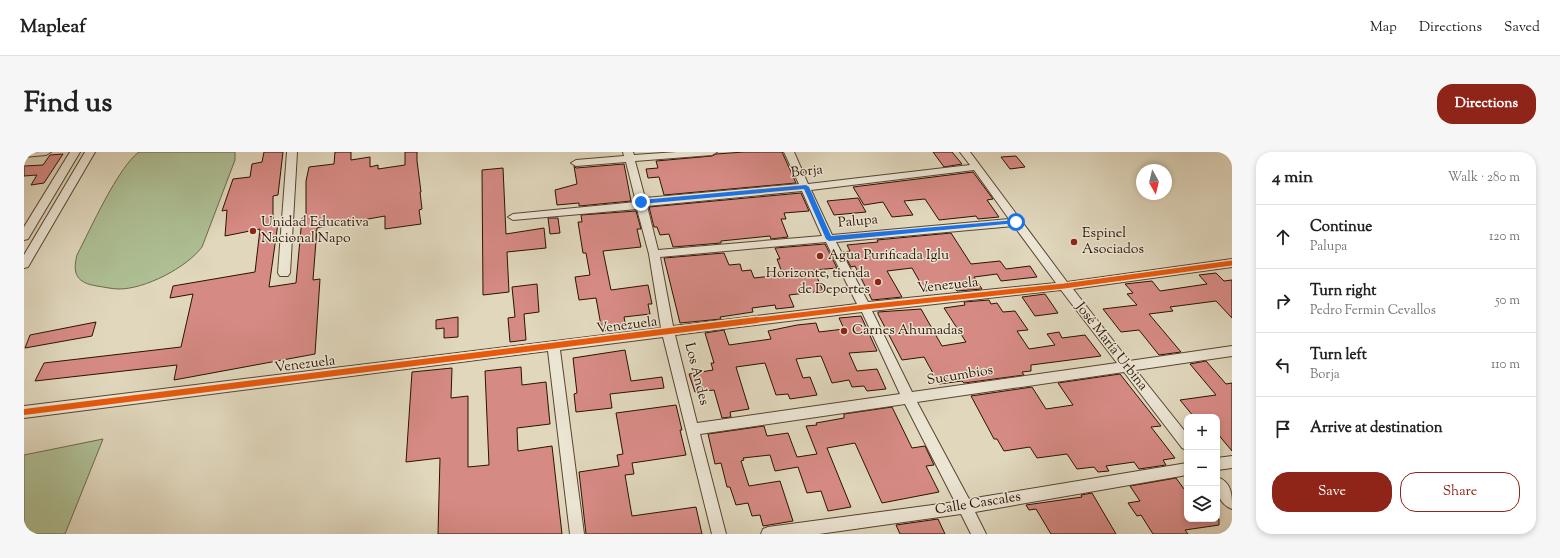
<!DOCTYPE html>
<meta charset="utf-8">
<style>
body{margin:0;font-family:"Sorts Mill Goudy",serif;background:#f6f6f6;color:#222}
.controls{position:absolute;right:12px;bottom:12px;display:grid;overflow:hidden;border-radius:8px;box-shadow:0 2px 6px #0003}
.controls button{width:36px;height:36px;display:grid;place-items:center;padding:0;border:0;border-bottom:1px solid #e0e0e0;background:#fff;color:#222;font:20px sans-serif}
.compass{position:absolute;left:1112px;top:12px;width:36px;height:36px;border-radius:50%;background:#fff;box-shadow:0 2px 6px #0003;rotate:172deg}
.stop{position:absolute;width:12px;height:12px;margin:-9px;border:3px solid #1a73e8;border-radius:50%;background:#fff}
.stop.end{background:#1a73e8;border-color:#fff;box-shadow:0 1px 4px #0008}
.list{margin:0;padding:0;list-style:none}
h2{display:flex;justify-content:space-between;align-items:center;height:52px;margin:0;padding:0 16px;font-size:17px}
h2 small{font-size:13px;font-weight:400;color:#767676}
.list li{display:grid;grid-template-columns:26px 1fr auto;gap:12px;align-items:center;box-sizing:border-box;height:64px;padding:0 16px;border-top:1px solid #e0e0e0}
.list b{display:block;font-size:15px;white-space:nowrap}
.list p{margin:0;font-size:13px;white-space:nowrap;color:#767676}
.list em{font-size:13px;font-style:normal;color:#767676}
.actions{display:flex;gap:8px;padding:12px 16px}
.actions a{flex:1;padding:9px 0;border:1px solid #8f2418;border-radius:16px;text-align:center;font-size:14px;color:#8f2418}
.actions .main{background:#8f2418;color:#fff}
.icon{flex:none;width:22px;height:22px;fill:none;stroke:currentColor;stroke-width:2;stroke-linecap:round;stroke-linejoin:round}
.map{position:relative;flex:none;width:1208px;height:382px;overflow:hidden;border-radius:16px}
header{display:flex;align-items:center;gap:24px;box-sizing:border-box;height:56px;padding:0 20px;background:#fff;border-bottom:1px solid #e0e0e0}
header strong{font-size:19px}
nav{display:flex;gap:22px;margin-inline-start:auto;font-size:14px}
.intro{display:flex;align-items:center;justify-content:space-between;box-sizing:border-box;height:96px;padding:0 24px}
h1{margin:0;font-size:28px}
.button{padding:10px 18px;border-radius:16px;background:#8f2418;color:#fff;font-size:14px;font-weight:700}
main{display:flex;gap:24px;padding:0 24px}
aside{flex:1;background:#fff;border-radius:16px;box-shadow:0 2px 6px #0003}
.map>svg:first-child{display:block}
</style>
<header>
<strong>Mapleaf</strong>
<nav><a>Map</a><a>Directions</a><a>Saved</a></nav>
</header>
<div class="intro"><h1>Find us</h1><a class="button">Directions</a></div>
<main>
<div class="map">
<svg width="1208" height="382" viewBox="0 0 1208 382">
<rect width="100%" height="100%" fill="#e0d7bd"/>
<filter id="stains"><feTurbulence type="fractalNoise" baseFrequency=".005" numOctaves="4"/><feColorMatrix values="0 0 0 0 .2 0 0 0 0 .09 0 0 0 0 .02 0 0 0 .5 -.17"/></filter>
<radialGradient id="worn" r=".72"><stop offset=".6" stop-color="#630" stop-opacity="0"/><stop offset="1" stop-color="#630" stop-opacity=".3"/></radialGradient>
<!-- green -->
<g fill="#aebf94" stroke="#6c694a">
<path d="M115 0H211V8L178 95C162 116 121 137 95 137 88 137 80 135 73 134 53 131 48 122 53 103 66 78 94 15 115 0Z"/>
<polygon points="79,287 41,382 0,382 0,303"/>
</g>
<!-- building -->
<g fill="#d68a84" stroke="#2b1300">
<polygon points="240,0 259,0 254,43 249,44 249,72 254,71 245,135 272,131 278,66 282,65 282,29 285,15 310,12 311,0 327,0 327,8 346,5 346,15 354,13 354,17 381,13 381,0 393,0 393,9 397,40 396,40 398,57 395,58 397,72 361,77 361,64 293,76 289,128 296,127 291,202 150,228 153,213 11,229 20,211 157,195 169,142 146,146 149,134 231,120 236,77 201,84 203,58 198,59 209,27 226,25 228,12 238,10"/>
<polygon points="720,0 758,0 772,31 640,43 635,25 624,26 622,17 634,16 632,9 688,4 692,2"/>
<polygon points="909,0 928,0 938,12 920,15"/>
<polygon points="39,2 20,31 7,33 13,23 0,24 0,14 19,13 26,3"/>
<polygon points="992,4 1001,15 986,17 977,5"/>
<polygon points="600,12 607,49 555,54 555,51 533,53 531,38 553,32 550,14 552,16"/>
<polygon points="479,16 482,82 520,76 522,96 483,100 485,140 459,143 458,18"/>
<polygon points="949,20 969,47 963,48 975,65 954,67 952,64 915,68 901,47 880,49 889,63 868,65 859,50 840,53 829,35"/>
<polygon points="777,41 785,59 760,61 762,67 757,67 764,85 747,87 746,84 697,89 697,91 649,95 645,82 636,83 633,75 630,75 625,55"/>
<polygon points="834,46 842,60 810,63 803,49"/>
<polygon points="612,59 617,77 613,77 617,95 579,99 587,138 624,133 628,152 624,152 626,162 600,165 602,176 578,179 572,146 555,148 551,125 566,123 562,101 559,101 554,70 558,70 557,63"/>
<polygon points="524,66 534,66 536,81 526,82"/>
<polygon points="927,81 947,112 976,109 982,117 1006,114 1013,125 977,129 973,122 950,125 958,137 933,139 930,135 901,139 888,116 863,119 878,145 848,148 831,114 827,115 819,100 826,99 823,93 854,90 853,88"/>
<polygon points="801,92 813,116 790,118 799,139 765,143 770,155 752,157 751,153 728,156 729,160 696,165 697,167 656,171 640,106 700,101 705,113 716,112 718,119 727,118 730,126 739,125 759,123 753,107 756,107 751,96"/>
<polygon points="1192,121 1200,129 1208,128 1208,166 1192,149 1146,155 1149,159 1125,162 1157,200 1135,203 1115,178 1097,180 1079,157 1113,153 1103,142 1109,141 1101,132 1128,129 1136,139 1183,132 1175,123"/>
<polygon points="513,132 515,160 500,162 502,188 486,190 484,166 491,165 488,135"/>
<polygon points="1021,142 1034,161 1011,164 998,145"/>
<polygon points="965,148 967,152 973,151 979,160 991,159 1004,178 993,179 1005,197 1031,193 1023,182 1035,180 1038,186 1061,183 1077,204 1007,213 1007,219 998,220 1000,223 940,231 938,229 915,232 900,205 878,208 854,162 854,160 897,157 918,194 942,190 920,156 941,153 940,150"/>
<polygon points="837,164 853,199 825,201 833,219 853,217 862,237 843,239 840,234 828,235 825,228 808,231 797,204 772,207 779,226 786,225 793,243 766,247 764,242 752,243 741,211 712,215 725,257 706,260 707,265 698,266 690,238 671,240 665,222 689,218 687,211 690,211 681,181 700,178 705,193 747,187 744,179 773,173 792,171 795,180 820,177 815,166"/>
<polygon points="434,165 434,185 420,186 420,176 412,177 412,168"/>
<polygon points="72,170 68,184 1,196 6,183"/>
<polygon points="601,198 607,229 638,225 640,236 586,242 588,256 552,260 550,242 553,241 549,206"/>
<polygon points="1182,209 1202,232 1208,231 1208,299 1193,281 1193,265 1170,265 1156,248 1192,243 1166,212"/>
<polygon points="497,215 498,233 522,230 526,272 493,276 494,299 528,294 538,382 414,382 416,306 382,310 388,220 428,216 427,246 444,244 444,315 465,313 461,219"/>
<polygon points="1096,222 1137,274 1127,275 1151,306 1139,308 1142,313 1115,317 1110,310 1082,314 1085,319 1074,320 1070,315 1053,317 1043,302 1013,306 1006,295 980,299 973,287 970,287 947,244 1008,235 1022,257 1049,253 1034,231"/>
<polygon points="652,253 658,278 656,278 662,303 608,311 610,322 601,323 608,364 672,355 678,382 562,382 555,320 595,314 593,303 599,302 592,261"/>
<polygon points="868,255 888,296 901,294 910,313 902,314 915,340 858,351 831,291 803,296 827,355 804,359 797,339 783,341 774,315 751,319 746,303 719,306 720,308 717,309 725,334 756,329 769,369 739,374 736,363 728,364 724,351 712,353 706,335 703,335 697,311 691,312 684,282 740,274 743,284 764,281 773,305 793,302 782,274 793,273 792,271 820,266 820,262"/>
<polygon points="1152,326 1163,341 1163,367 1195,367 1195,373 1161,378 1164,382 1129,382 1117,363 1113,364 1104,351 1116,349 1106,334"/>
<polygon points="1068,341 1092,382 1027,382 1012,357 1005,358 1002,353 1058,345 1057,343"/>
<polygon points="914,367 921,382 876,382 872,373"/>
</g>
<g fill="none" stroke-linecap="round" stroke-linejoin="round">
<!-- minor casing -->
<g stroke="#58442f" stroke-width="2">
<g id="minor">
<polygon points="0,0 27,0 22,3 0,5"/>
<polygon points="46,0 56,0 4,87 0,88 0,75"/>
<polygon points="61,0 71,0 4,115 0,116 0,103"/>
<polygon points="263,0 273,0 266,121 264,124 256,124 254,121"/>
<path d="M599 0H609L610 3 653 0H693L688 3 611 9 621 46 775 32 760 0H770L784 32 946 13 936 0H946L1043 130 1208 107V115L1049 137 1105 209 1208 194V204L1112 218 1163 282V298L1158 296 1100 220 893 250 945 347 1163 311V323L951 360 962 382H947L937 362 795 382H737L739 377 744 375 931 350 881 252 676 282 702 382H688L639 185 536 198 560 382H546L524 199 0 266V254L637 176 625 102 613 57 489 68 484 65 489 62 612 50 602 10 552 14 547 11 552 8 600 4ZM950 18 985 67 808 83 787 38ZM778 39 798 84 634 98 623 54ZM990 74 1032 131 844 150 812 90ZM802 90 833 152 649 174 636 105ZM1037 138 1093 211 888 240 848 159ZM838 160 876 242 673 271 651 183Z"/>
<polygon points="1208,304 1208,316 1193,318 1193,306"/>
<path d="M1193 325C1208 330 1208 343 1208 357 1193 351 1193 338 1193 325Z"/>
</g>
</g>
<!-- minor -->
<use href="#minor" fill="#ebe5d4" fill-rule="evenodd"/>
<!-- cycleway-far1 casing -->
<g stroke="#ebe5d4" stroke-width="7">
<polyline id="cycleway-far1" points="725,169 841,155 1040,134 1208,111"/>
</g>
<!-- cycleway casing -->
<g stroke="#ebe5d4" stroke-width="9">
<polyline id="cycleway" points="0,260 733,168"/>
</g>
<!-- cycleway-far1 -->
<use href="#cycleway-far1" stroke="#e8590c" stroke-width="5"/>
<!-- cycleway -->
<use href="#cycleway" stroke="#e8590c" stroke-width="6"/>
</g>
<!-- route -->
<polygon fill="#1a73e8" points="782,33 785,35 807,84 992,68 995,70 992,71 805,89 802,87 780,37 617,52 614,50 617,48"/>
<!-- markers -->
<g fill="#8f2418" stroke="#ebe5d4" stroke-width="1.5">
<circle cx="229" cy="79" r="4"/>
<circle cx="1050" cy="90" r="4"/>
<circle cx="796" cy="104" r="4"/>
<circle cx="854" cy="130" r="4"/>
<circle cx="820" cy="179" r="4"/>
</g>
<g text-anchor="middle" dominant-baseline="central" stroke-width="3" stroke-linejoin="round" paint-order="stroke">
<!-- street labels -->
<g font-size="14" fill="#2b1300" stroke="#ebe5d4">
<text transform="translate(783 20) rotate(-6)">Borja</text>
<text transform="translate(834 70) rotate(-5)">Palupa</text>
<text transform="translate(924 134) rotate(-6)">Venezuela</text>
<text transform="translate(603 174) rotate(-7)">Venezuela</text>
<text transform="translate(1087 195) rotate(52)">José María Urbina</text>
<text transform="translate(281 213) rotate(-7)">Venezuela</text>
<text transform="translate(672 222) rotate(76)">Los Andes</text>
<text transform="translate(936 224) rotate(-9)">Sucumbios</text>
<text transform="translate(954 352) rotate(-9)">Calle Cascales</text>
</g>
<!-- poi labels -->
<g font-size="14" fill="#2b1300" stroke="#ebe5d4" text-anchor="start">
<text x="237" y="71">Unidad Educativa<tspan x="237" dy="16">Nacional Napo</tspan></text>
<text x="1058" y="82">Espinel<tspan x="1058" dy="16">Asociados</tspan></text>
<text x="804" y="104">Agua Purificada Iglu</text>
<text x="846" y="122" text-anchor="end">Horizonte, tienda<tspan x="846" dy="16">de Deportes</tspan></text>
<text x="828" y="179">Carnes Ahumadas</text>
</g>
</g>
<rect width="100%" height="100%" filter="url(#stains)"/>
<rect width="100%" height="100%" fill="url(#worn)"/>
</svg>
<div class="controls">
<button>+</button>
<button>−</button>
<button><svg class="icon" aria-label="layers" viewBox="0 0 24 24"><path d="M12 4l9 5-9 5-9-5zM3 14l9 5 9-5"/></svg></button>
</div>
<svg class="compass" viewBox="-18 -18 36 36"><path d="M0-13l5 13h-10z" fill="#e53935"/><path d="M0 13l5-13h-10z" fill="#767676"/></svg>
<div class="stop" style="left:992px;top:70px"></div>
<div class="stop end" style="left:617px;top:50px"></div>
</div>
<aside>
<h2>4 min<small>Walk · 280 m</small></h2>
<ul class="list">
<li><svg class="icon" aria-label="ahead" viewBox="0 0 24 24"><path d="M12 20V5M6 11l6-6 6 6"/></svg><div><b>Continue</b><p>Palupa</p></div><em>120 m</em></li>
<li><svg class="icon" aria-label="right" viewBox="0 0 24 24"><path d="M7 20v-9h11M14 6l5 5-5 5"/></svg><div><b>Turn right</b><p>Pedro Fermin Cevallos</p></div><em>50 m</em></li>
<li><svg class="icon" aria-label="left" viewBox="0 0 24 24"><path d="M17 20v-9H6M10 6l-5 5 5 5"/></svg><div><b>Turn left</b><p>Borja</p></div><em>110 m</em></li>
<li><svg class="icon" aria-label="arrive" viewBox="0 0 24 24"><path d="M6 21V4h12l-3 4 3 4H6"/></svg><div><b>Arrive at destination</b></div></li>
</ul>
<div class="actions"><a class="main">Save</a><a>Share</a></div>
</aside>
</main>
